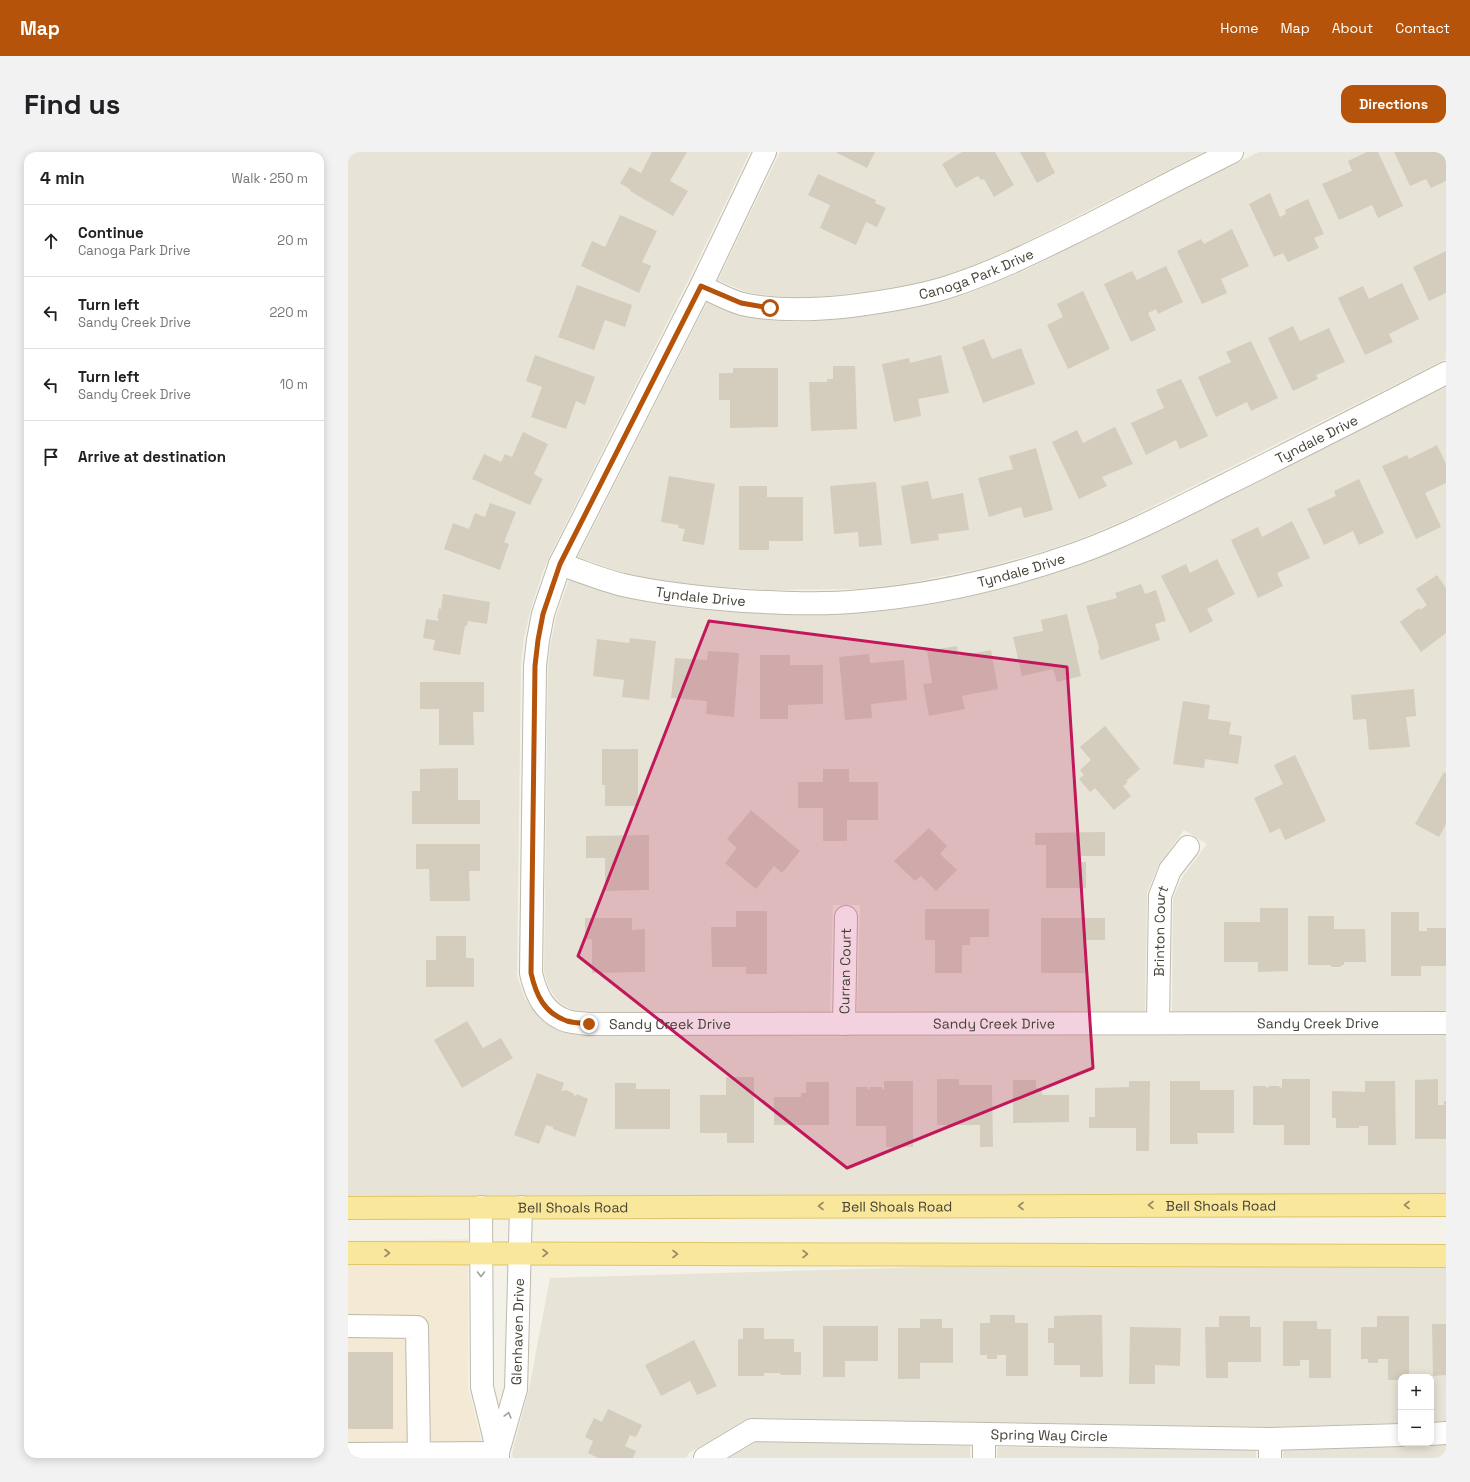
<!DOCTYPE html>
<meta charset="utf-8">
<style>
body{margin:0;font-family:"Space Grotesk",sans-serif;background:#f2f2f2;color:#202124}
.controls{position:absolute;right:12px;bottom:12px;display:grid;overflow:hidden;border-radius:8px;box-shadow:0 2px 10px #0003}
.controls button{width:36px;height:36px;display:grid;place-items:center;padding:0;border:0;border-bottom:1px solid #e0e0e0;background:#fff;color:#202124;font:20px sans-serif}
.stop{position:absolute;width:12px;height:12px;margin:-9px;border:3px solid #b45309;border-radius:50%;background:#fff}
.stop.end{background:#b45309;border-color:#fff;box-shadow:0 1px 4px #0008}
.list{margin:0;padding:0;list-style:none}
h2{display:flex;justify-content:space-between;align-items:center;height:52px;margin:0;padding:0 16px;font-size:17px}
h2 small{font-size:13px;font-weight:400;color:#757577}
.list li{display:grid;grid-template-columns:26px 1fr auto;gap:12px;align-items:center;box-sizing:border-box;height:72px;padding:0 16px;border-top:1px solid #e0e0e0}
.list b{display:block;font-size:15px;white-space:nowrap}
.list p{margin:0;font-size:13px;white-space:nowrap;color:#757577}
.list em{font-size:13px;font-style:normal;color:#757577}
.icon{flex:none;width:22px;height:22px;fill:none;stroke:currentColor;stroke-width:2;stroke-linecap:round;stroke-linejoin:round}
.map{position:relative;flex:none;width:1098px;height:1306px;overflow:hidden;border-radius:12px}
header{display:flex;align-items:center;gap:24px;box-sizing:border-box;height:56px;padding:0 20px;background:#b45309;color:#fff}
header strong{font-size:19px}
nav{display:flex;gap:22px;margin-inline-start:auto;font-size:14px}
.intro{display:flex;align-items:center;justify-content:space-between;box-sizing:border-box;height:96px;padding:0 24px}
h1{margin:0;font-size:28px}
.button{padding:10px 18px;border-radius:12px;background:#b45309;color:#fff;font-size:14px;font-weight:700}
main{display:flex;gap:24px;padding:0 24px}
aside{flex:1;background:#fff;border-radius:12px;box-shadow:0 2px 10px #0003}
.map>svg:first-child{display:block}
</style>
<header>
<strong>Map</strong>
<nav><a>Home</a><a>Map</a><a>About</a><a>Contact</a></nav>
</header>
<div class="intro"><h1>Find us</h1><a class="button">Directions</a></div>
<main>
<aside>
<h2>4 min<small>Walk · 250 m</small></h2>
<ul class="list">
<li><svg class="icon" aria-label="ahead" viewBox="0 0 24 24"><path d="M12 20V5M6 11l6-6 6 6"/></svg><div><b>Continue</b><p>Canoga Park Drive</p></div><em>20 m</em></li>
<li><svg class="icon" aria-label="left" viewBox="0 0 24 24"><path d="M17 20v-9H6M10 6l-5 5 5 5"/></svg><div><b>Turn left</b><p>Sandy Creek Drive</p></div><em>220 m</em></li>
<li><svg class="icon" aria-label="left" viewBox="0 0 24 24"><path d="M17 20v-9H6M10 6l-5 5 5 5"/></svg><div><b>Turn left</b><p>Sandy Creek Drive</p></div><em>10 m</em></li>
<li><svg class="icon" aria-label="arrive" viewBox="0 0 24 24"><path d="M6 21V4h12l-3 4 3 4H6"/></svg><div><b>Arrive at destination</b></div></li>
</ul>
</aside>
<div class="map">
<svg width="1098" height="1306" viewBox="0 0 1098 1306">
<rect width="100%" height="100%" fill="#f3f1e8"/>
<!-- residential -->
<g fill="#e7e3d6">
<polygon points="0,0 402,0 340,129 205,397 195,419 182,460 176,486 173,513 169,824 177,847 193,868 217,881 241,884 1098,883 1098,1065 182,1063 0,1064"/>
<polygon points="432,0 856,0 668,95 619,116 592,125 565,132 523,139 480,144 451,146 423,144 398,140 370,128"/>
<polygon points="911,0 1098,0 1098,207 773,370 726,389 696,399 636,416 560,431 512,437 419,438 346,433 310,428 276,421 230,405 359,150 388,162 419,168 450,170 482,168 527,163 570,155 600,148 629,138 682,116"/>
<polygon points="1098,235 1098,859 824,859 825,746 835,724 859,692 836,678 811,712 799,740 797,859 509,860 512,753 485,753 482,860 242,860 224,858 210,849 201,836 196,820 200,515 203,490 208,465 221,428 267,443 305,451 343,457 418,462 515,461 565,455 643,439 705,422 737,411 785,392"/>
<polygon points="1098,1100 1098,1269 1083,1270 1083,1225 1053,1225 1053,1271 922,1275 404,1266 397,1268 341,1301 338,1306 165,1306 164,1301 181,1237 202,1126"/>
<polygon points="408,1290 622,1294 622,1306 381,1306"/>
<polygon points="1098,1293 1098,1306 935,1306 935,1298"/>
<polygon points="650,1295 908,1298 908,1306 649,1306"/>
</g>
<!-- commercial -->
<polygon fill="#f4e9d4" points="120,1087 120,1235 136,1301 0,1306 0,1089"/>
<!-- building -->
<g fill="#d4cdbe">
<polygon points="304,0 339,0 322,29 340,39 325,64 282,39 283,38 272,31 282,15 293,21"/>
<polygon points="489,0 527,0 519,16 489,1"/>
<polygon points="614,0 647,0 666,33 646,45 636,27 633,28 630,24 608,36 594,12"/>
<polygon points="672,0 699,0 697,1 707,21 689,31"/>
<polygon points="1019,0 1030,0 1055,54 1030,66 1024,53 991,68 974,32 1004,19 1000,9"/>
<polygon points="1046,0 1098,0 1098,29 1083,36 1078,27 1062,34"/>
<polygon points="470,22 528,48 527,51 538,56 529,75 518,70 508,93 472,76 482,53 460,43"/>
<polygon points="922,41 932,65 938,62 937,58 960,47 976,82 966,86 971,96 940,110 935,101 926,105 901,52"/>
<polygon points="272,63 309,79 294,110 303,114 291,141 233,114 244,89 257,95"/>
<polygon points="884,77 901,114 873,127 879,141 854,152 829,99 853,87 856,92"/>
<polygon points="1098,99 1098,141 1081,149 1065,115"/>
<polygon points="818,114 835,150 810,162 808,157 800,161 808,178 783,190 756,132 784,119 789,128"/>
<polygon points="1054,131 1071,167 1041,182 1045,190 1017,203 990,146 1015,134 1021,147"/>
<polygon points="229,133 284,153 277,175 257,168 246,198 210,185"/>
<polygon points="735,139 762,197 720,217 699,173 715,165 709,152"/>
<polygon points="945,174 952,189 981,176 997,210 968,223 970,227 945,239 920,186"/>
<polygon points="636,187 644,207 673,196 687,232 635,251 614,195"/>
<polygon points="903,189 930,246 903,259 899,250 868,265 850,225 883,210 878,200"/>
<polygon points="187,203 247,225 237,253 228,249 218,277 183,265 194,235 178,229"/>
<polygon points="593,203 601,241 570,247 573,264 546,270 534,212 561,206 562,211"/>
<polygon points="485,214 507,214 509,277 463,279 461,230 479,230 479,227 485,227"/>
<polygon points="385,216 430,216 430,275 382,276 382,248 371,248 371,221 385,221"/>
<polygon points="833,227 860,284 832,297 828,288 798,303 783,271 816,256 808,238"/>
<polygon points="767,275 785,312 754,325 759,334 731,347 704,290 729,278 735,291"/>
<polygon points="175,280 200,292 186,322 195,327 182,353 124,327 136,302 153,310 157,302 164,305"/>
<polygon points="1089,293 1098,312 1098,331 1077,341 1093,375 1068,387 1034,314 1059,303 1061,307"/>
<polygon points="688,296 705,358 676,366 673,355 641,365 630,326 665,317 661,304"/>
<polygon points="321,324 367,332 356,393 334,389 337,377 330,376 331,373 313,370"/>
<polygon points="1011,327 1036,381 1011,393 1005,379 976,393 959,357 988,344 986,339"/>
<polygon points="580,329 584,347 615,341 621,378 590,382 591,388 563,392 553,334"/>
<polygon points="528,330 534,393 511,395 510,380 486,382 482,334"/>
<polygon points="391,334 419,334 419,345 455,345 455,389 421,389 421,398 391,398"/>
<polygon points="142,351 168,360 156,390 161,392 152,418 96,397 105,371 121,377 127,361 137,365"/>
<polygon points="944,369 962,406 929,421 935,434 910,446 883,388 910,375 914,385"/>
<polygon points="869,407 887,442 859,457 865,469 842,481 813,424 838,412 842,421"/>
<polygon points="1089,423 1098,436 1098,481 1073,500 1052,470 1071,456 1072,458 1079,453 1068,437"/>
<polygon points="793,432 797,442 808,438 818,469 807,472 812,488 753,508 750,500 751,495 738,454 769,446 767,441"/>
<polygon points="95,442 142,450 139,472 120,469 119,474 117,474 112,503 85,498 87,488 75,486 78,467 90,469 91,467 89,467 91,456 93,457"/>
<polygon points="719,462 733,524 709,530 705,517 674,524 665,485 695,479 693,468"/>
<polygon points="282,486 308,489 301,548 274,545 276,528 245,524 249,487 281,491"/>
<polygon points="609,494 610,504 643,498 650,537 614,544 617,557 581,564 575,532 584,531 579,499"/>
<polygon points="360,499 391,501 386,565 358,562 359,549 323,546 327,506 359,508"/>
<polygon points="521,502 522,511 556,508 559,548 523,552 524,566 497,568 491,505"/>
<polygon points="412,503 442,503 442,513 475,513 475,552 440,553 440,567 412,567"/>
<polygon points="72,530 136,530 136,560 125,560 126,593 91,593 91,557 72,557"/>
<polygon points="1066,537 1068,564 1058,565 1062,595 1021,598 1018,567 1005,568 1003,543"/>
<polygon points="835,549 862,553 860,567 883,570 881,582 894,584 890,612 857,607 856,616 825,612"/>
<polygon points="757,574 792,617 778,629 780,630 775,634 783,644 766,658 747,636 742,640 731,627 736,623 732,618 743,608 732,595"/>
<polygon points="254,597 290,597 290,654 257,654 257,633 254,633"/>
<polygon points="947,603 978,669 937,688 932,676 922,681 906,646 935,632 926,613"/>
<polygon points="110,616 110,648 132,648 132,672 64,672 64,639 72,639 72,617"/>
<polygon points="475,617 501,617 501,630 530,630 530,668 499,668 499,689 475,689 475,656 450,656 450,630 475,630"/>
<polygon points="1096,620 1098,621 1098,672 1091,685 1067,672"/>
<polygon points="403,658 452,699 434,721 426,714 408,737 377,711 389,696 379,687"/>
<polygon points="581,676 599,694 592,702 609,718 588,739 573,724 567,729 546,709"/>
<polygon points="757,680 757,704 733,704 733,710 738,710 738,736 698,736 698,693 687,693 687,681"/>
<polygon points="301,683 301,738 257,739 257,706 238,706 238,684"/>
<polygon points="68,692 132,692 132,719 121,719 122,749 82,749 81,717 68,717"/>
<polygon points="912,756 940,756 940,819 910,820 910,810 876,810 876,770 912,770"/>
<polygon points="577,757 641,757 641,785 622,785 622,793 614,793 614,821 587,821 587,788 577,788"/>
<polygon points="388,759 419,759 419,822 398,822 398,815 364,815 363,775 388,775"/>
<polygon points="1043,760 1071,760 1071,779 1079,779 1079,776 1098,776 1098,814 1073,814 1073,824 1043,824"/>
<polygon points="960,764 986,764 986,777 1017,777 1018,810 996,810 996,813 993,813 993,815 983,815 983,813 960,813"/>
<polygon points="237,766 284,766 284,778 297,777 297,820 244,821 244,787 237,787"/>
<polygon points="693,766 757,766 757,788 737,788 738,821 693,821"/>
<polygon points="88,784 118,784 118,806 126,806 126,835 78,835 78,808 88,808"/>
<polygon points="119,869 135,896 153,886 165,906 114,936 86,888"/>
<polygon points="189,921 216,931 213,939 218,938 225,941 226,943 228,944 229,942 240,947 227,985 205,977 205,975 198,973 191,992 166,983"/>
<polygon points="378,925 406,925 406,991 379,991 379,981 352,981 352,943 378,943"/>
<polygon points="589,927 611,927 611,933 644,933 645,995 632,995 632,973 589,973"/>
<polygon points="934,927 962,927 962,993 936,993 936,973 905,973 905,934 918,934 918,936 922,934 930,934 934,936"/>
<polygon points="1090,927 1090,953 1096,953 1096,949 1098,949 1098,987 1067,987 1067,928"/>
<polygon points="665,928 688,928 688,936 694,936 694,943 721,943 721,970 665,971"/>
<polygon points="536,929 565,929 565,995 538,995 538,974 508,974 508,935 520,935 520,937 522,937 522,935 534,935 534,937 536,937"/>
<polygon points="781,929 802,929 801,999 788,999 788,976 741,976 741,965 747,965 747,936 781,935"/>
<polygon points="822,929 852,929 852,938 886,938 886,981 849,981 850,992 822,992"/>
<polygon points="1017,929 1047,929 1048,993 1020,993 1020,974 1011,974 1011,976 988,976 988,966 984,966 984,939 1017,940"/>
<polygon points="458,930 481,930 481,973 426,973 426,945 453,945 453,941 458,941"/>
<polygon points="267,931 288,931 288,937 322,937 322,977 267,977"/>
<polygon points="642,1163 667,1163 667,1171 680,1171 680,1224 658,1224 658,1203 649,1203 649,1207 639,1207 639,1203 632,1203 632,1171 642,1171"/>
<polygon points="736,1163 754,1163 755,1225 732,1225 732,1213 706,1213 706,1191 700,1191 700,1176 706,1176 706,1164"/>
<polygon points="871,1164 902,1164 902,1175 913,1175 913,1210 880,1210 880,1226 858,1226 857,1175 871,1175"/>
<polygon points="1029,1164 1061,1164 1061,1225 1053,1225 1053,1228 1040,1228 1040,1207 1030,1207 1030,1211 1020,1211 1020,1207 1013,1207 1013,1175 1029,1175"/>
<polygon points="572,1167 594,1167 594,1176 605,1176 605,1211 572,1211 572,1227 550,1227 550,1176 572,1176"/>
<polygon points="935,1169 969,1169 969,1177 983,1177 983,1226 961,1226 961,1208 952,1208 952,1214 935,1214"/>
<polygon points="1084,1172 1098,1172 1098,1223 1085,1224"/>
<polygon points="475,1174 530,1174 530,1209 497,1209 497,1225 475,1225"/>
<polygon points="782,1175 833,1176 832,1214 807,1213 807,1232 781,1232"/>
<polygon points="395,1176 416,1176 416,1187 446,1187 446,1200 453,1200 453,1223 433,1223 432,1221 416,1221 416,1224 390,1224 390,1187 395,1187"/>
<polygon points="346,1188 369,1234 349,1243 342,1229 313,1244 297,1213"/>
<rect x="0" y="1200" width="45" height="77"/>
<polygon points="260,1257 294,1273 288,1285 282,1283 277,1294 288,1299 285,1306 250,1306 240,1301 245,1289 237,1285 246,1266 254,1270"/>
</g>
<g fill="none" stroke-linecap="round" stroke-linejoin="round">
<!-- minor casing -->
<g stroke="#beb9ab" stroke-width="24">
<g id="minor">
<path id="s1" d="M417 0 353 134 212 412 195 462 190 488 187 514 183 821C188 843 196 861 219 869 226 871 234 871 241 872L1098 871"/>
<path id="s2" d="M353 134C366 140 380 148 394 152 429 160 467 158 503 154 534 150 567 145 597 136 648 120 694 96 741 73 789 48 836 24 884 0"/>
<path id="s3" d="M212 412C233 419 254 428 275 433 315 442 355 446 396 449 435 451 475 453 514 449 586 443 662 425 730 401 780 383 827 358 875 334 950 297 1024 259 1098 221"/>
<path id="s4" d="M810 871 812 744 822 718 840 695"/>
<path id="s5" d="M496 872 498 765"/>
<polyline points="133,1055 134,1235 150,1301 150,1306"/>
<polyline points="0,1174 69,1175 71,1302"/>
<polyline points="1083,1282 1098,1281"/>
<polyline points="922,1287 922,1306"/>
<path id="s6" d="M150 1300 168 1237 173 1055"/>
<polyline points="0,1302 150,1301"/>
<path id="s7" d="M357 1306 404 1278 922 1287 1053 1283"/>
<polyline points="636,1306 636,1282"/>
</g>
</g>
<!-- major casing -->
<g stroke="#dec66b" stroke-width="24">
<g id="major">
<path id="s8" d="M0 1056 1098 1053"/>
<polyline points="0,1101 1098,1104"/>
</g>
</g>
<!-- minor -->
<use href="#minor" stroke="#fff" stroke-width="22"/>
<!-- major -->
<use href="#major" stroke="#f9e79b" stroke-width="22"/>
</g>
<!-- one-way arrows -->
<defs><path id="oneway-chevron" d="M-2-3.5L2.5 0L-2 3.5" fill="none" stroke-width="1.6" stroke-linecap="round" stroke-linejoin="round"/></defs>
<g stroke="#978c64">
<use href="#oneway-chevron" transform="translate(803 1053) rotate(180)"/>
<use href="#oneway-chevron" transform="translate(1059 1053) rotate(180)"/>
<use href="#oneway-chevron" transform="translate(473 1054) rotate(180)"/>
<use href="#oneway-chevron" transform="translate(673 1054) rotate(180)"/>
<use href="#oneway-chevron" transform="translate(39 1101)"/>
<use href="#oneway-chevron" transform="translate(197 1101)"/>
<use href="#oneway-chevron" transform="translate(327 1102)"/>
<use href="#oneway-chevron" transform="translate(457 1102)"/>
</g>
<g stroke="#a2a09b">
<use href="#oneway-chevron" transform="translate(133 1122) rotate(90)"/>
<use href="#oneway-chevron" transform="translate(160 1263) rotate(-75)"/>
</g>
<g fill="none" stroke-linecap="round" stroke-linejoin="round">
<!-- route -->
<path stroke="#b45309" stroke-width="5" d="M241 872C234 871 226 871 219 869 196 861 188 843 183 821L187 514 190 488 195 462 212 412 353 134 393 151 422 156"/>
</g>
<!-- marked area -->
<path fill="#c2185b" fill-opacity="0.2" stroke="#c2185b" stroke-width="3" stroke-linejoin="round" d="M361 469 719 515 745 916 499 1016 230 804Z"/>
<g text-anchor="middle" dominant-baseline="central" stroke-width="3" stroke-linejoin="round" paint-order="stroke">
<!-- street labels -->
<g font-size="14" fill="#464237" stroke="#fff">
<text stroke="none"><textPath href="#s2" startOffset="284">Canoga Park Drive</textPath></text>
<text stroke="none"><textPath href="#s3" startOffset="793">Tyndale Drive</textPath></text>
<text stroke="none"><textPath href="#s3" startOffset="469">Tyndale Drive</textPath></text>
<text stroke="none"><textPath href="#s3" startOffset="145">Tyndale Drive</textPath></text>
<text stroke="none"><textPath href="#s4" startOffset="92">Brinton Court</textPath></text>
<text stroke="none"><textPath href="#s5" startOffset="53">Curran Court</textPath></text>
<text stroke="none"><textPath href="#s1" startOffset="1687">Sandy Creek Drive</textPath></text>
<text stroke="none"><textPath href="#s1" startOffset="1039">Sandy Creek Drive</textPath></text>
<text stroke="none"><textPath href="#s1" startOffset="1363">Sandy Creek Drive</textPath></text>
<text stroke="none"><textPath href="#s8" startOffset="873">Bell Shoals Road</textPath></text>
<text stroke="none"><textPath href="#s8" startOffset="549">Bell Shoals Road</textPath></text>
<text stroke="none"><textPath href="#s8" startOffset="225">Bell Shoals Road</textPath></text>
<text stroke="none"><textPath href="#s6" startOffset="123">Glenhaven Drive</textPath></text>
<text stroke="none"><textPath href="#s7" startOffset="352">Spring Way Circle</textPath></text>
</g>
</g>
</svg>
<div class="controls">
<button>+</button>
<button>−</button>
</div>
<div class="stop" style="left:422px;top:156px"></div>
<div class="stop end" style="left:241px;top:872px"></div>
</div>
</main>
